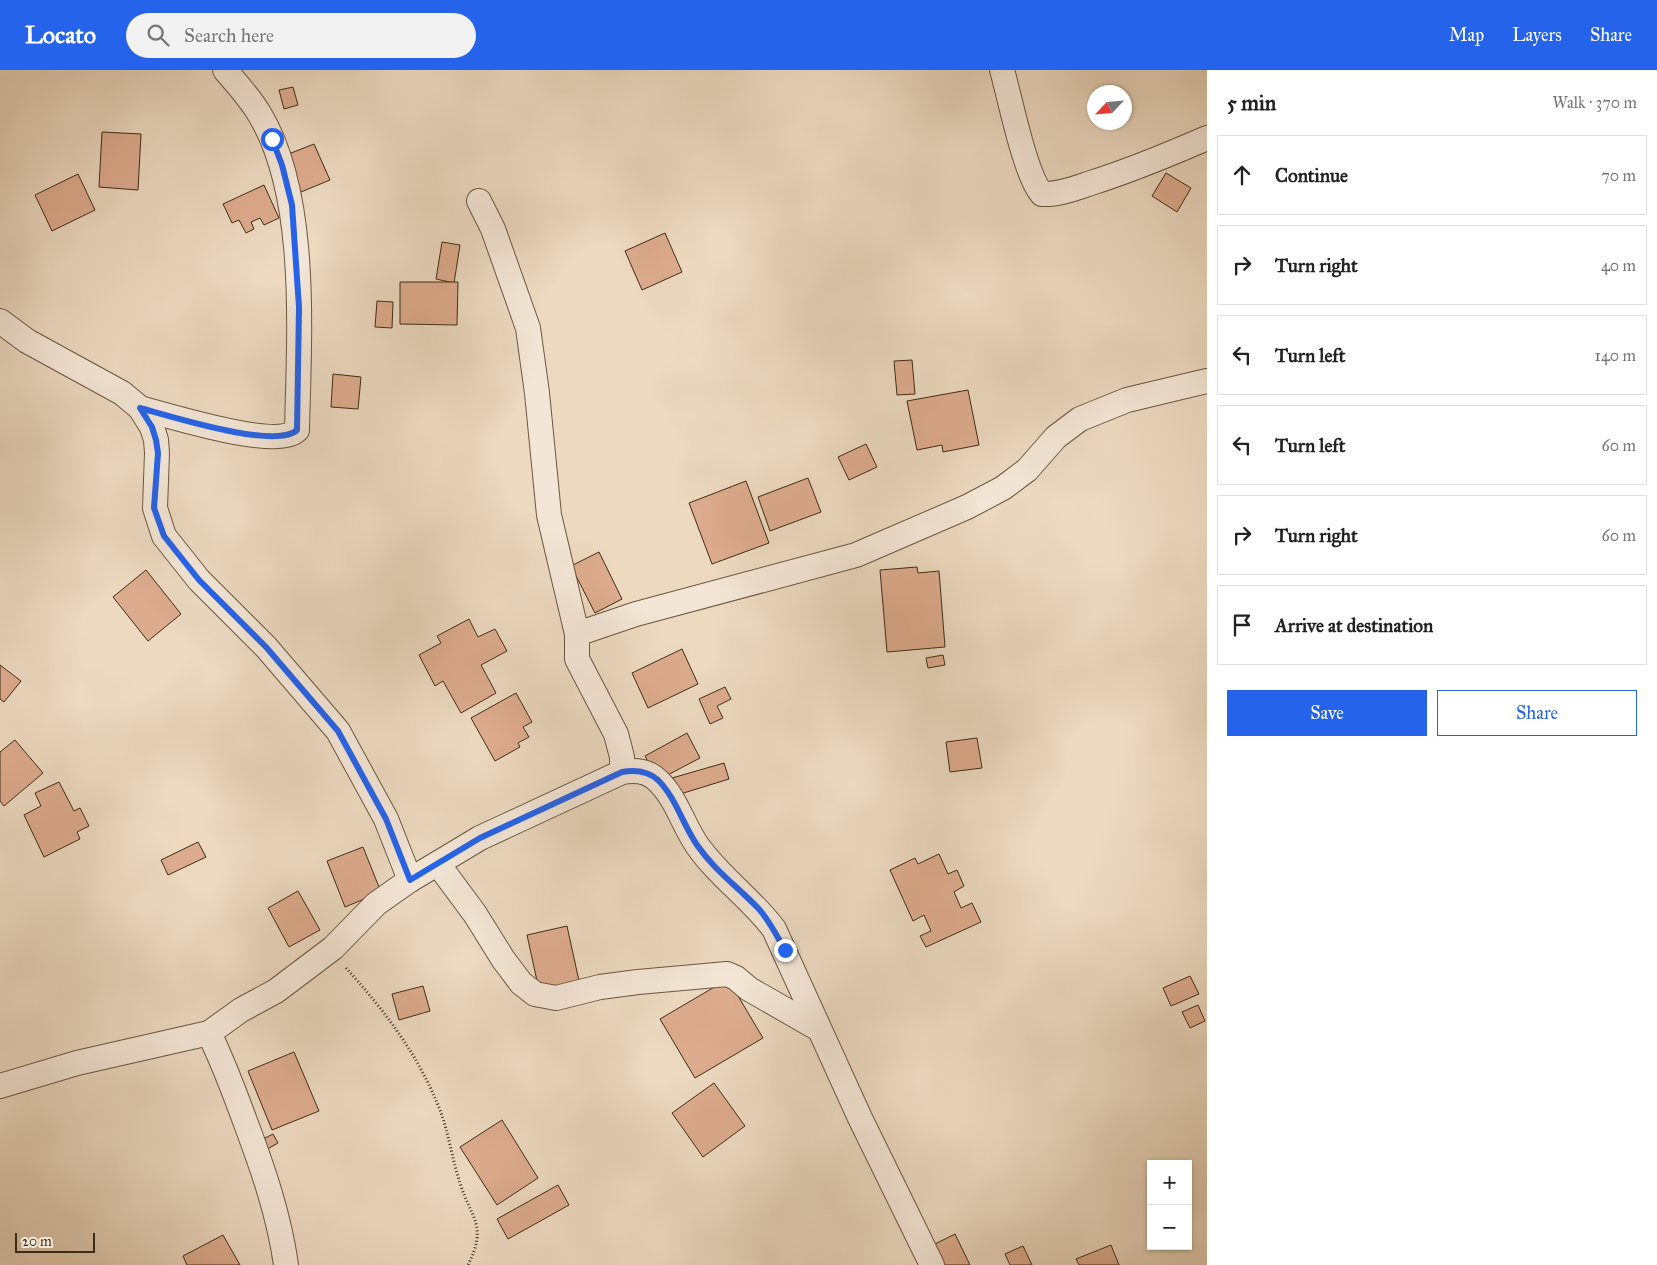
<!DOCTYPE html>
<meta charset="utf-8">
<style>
body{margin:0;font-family:"IM FELL Great Primer",serif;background:#f2f2f2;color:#222}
.controls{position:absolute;right:15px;bottom:15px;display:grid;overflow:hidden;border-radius:0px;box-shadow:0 1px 4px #0004}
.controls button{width:45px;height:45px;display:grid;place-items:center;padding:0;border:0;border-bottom:1px solid #e0e0e0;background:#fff;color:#222;font:25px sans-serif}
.compass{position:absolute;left:1087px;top:15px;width:45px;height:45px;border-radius:50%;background:#fff;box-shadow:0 1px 4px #0004;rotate:244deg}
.scale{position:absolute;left:15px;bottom:12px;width:80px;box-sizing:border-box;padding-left:5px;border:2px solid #3f2c14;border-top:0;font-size:14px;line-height:18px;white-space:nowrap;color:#3f2c14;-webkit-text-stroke:4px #f3e6d6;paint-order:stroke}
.stop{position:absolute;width:15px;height:15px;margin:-11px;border:4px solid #2563eb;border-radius:50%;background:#fff}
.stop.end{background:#2563eb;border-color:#fff;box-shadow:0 1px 5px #0008}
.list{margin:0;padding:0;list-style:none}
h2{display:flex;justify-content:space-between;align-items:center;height:65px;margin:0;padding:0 20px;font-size:21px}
h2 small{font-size:16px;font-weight:400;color:#767676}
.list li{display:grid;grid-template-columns:32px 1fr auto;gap:15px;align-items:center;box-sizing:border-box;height:80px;margin:0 10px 10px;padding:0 10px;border:1px solid #e0e0e0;border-radius:0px}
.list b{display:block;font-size:19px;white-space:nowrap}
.list em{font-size:16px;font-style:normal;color:#767676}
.actions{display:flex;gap:10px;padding:15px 20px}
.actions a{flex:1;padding:11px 0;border:1px solid #2563eb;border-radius:0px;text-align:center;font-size:18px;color:#2563eb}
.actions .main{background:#2563eb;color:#fff}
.icon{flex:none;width:28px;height:28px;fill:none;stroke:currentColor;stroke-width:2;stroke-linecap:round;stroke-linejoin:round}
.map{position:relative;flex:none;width:1207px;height:1195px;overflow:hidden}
header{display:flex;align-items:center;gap:30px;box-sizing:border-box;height:70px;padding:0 25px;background:#2563eb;color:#fff}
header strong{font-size:24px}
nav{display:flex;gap:28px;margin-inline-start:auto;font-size:18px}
.search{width:350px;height:45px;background:#f2f2f2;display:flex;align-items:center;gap:12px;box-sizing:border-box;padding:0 18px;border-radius:28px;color:#767676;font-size:19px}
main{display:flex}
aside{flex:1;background:#fff}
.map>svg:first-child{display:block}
</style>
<header>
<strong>Locato</strong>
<div class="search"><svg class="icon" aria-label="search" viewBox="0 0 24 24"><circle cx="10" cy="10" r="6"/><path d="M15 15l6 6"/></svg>Search here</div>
<nav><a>Map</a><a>Layers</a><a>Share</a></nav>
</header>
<main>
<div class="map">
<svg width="1207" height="1195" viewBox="0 0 1207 1195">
<rect width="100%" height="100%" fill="#ecd9c0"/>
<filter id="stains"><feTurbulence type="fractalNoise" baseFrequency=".004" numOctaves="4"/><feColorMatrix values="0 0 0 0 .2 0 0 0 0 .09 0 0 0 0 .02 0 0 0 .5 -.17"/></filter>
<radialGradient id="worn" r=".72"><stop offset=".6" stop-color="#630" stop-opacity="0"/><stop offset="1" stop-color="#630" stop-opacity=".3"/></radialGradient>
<!-- building -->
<g fill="#ddab8d" stroke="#3f2c14">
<polygon points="293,17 298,35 284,39 279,20"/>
<polygon points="102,62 141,64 138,120 99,117"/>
<polygon points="314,74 330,110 301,122 286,85"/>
<polygon points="1166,103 1191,118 1177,142 1152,126"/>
<polygon points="78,104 95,140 52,161 35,125"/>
<polygon points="264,115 279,148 264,155 260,148 251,152 254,159 246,163 239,150 232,153 223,134"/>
<polygon points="665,163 682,202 642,220 625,181"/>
<polygon points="442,172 460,175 454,213 436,209"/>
<polygon points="400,212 458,212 457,255 400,254"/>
<polygon points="377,231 393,232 392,258 375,257"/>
<polygon points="912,290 915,324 897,325 894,291"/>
<polygon points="333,304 361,307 358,339 331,337"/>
<polygon points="968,320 979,375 943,382 942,375 917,380 907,331"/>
<polygon points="866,374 877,397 849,410 838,387"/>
<polygon points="808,408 821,442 770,461 758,427"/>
<polygon points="746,411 769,473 712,494 689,433"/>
<polygon points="599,482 622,529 595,543 571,496"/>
<polygon points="917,497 918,503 939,501 945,577 887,582 880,500"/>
<polygon points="146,500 181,544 148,571 113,527"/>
<polygon points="469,549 478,567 495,559 507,581 481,595 496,623 461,643 443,611 435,616 419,585 441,573 437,566"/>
<polygon points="682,579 698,614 648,638 632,603"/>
<polygon points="943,585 945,595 928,598 926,588"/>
<polygon points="0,595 21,611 4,632 0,629"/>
<polygon points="725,617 731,629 717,636 723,648 710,654 699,629"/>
<polygon points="516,623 532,652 523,657 529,667 518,673 520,677 495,691 471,648"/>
<polygon points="687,663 700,688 658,710 645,686"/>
<polygon points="977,668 982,698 950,702 946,672"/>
<polygon points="15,670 43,703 4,736 0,731 0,682"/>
<polygon points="724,693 729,709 677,725 672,708"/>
<polygon points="59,712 74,741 80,738 89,756 77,762 80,769 44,787 24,745 41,736 35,723"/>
<polygon points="198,772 206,787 168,805 161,790"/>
<polygon points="363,777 381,822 345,837 327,791"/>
<polygon points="939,784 948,804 957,800 964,816 954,822 961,838 972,833 981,852 926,877 920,866 931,861 924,845 913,851 890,800 915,788 918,794"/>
<polygon points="298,821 320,860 289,877 268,838"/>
<polygon points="567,856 579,911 539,920 527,865"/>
<polygon points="1190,906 1199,924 1171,936 1163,918"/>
<polygon points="728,909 763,968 695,1008 660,949"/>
<polygon points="423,916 430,941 399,950 392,924"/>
<polygon points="1198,935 1205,951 1190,958 1182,942"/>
<polygon points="294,982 319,1041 272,1060 248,1001"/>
<polygon points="714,1013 745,1056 703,1087 672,1043"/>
<polygon points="502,1050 538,1108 497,1135 460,1077"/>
<polygon points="273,1064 278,1073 264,1081 259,1071"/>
<polygon points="558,1115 569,1135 508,1169 497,1149"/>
<polygon points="955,1164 970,1195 941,1195 931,1176"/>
<polygon points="223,1165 240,1195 187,1195 183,1186"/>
<polygon points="1111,1175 1119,1195 1079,1195 1076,1189"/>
<polygon points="1023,1176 1032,1195 1010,1195 1005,1184"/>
</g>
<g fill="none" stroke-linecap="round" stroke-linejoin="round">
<!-- street casing -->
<g stroke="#6a573f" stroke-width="26">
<g id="street">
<path d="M1002 0C1010 28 1025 105 1042 124 1058 125 1076 118 1091 113 1132 100 1168 85 1207 68"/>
<polyline points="479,131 493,159 528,258 537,323 549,445 577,564 577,589 616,664 622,687 622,702"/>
<polyline points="0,251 27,271 122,323 140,338 152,357 156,370 157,383 155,438 164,466 199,510 266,577 338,661 386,749 410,810"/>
<path d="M140 338C170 346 277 380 297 360 299 266 309 127 260 45 251 29 237 14 225 0"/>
<polyline points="577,564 636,544 856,485 967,437 1003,418 1027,400 1056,367 1080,349 1127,330 1207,311"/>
<polyline points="438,794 475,844 503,889 521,913 535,924 556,928 600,917 638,912 727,904 736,908 749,919 817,958"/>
<path d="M209 963C223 992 234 1021 245 1051 263 1099 279 1145 286 1195"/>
<path d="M0 1016 77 993 209 963 241 940 276 921 333 878 376 834 410 810 480 768 622 702C634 700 648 701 657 710 676 727 683 755 697 775 719 807 751 828 774 859L860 1048 932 1195"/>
</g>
</g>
<!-- path -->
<path stroke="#3f2c14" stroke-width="3" stroke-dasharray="1 2.5" stroke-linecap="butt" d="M346 898C385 941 419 986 440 1040 449 1064 452 1089 460 1113 471 1149 488 1155 468 1195"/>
<!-- street -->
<use href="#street" stroke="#f3e6d6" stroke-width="24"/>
</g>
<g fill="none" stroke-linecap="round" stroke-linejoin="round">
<!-- route -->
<path stroke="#2563eb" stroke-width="6" d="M272 69 282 95 292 135 299 237 297 360C276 380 170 346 140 338L152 357 156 370 158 383 154 438 164 466 199 510 266 577 338 661 386 749 410 810 480 768 622 702C634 700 648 701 658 710 676 728 683 755 697 775 715 801 737 816 758 838 769 850 777 866 785 880"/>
</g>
<rect width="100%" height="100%" filter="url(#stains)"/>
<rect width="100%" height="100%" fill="url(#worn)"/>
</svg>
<div class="controls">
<button>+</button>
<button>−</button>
</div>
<svg class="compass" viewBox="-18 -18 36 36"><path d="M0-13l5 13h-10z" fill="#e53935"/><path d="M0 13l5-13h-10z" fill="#767676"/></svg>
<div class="scale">20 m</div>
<div class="stop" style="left:272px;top:69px"></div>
<div class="stop end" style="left:785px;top:880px"></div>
</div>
<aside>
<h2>5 min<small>Walk · 370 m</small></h2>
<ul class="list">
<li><svg class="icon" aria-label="ahead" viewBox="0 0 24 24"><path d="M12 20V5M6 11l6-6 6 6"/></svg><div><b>Continue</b></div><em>70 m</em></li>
<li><svg class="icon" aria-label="right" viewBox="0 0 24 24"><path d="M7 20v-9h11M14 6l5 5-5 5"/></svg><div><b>Turn right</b></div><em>40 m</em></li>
<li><svg class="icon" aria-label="left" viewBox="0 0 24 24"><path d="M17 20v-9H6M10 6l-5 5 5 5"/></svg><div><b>Turn left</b></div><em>140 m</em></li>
<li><svg class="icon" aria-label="left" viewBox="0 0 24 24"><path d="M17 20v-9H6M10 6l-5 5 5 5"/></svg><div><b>Turn left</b></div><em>60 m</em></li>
<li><svg class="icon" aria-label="right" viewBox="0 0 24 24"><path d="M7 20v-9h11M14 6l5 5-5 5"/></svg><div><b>Turn right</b></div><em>60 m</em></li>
<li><svg class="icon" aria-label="arrive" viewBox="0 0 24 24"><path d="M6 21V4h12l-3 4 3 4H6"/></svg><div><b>Arrive at destination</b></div></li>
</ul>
<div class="actions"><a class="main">Save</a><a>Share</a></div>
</aside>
</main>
